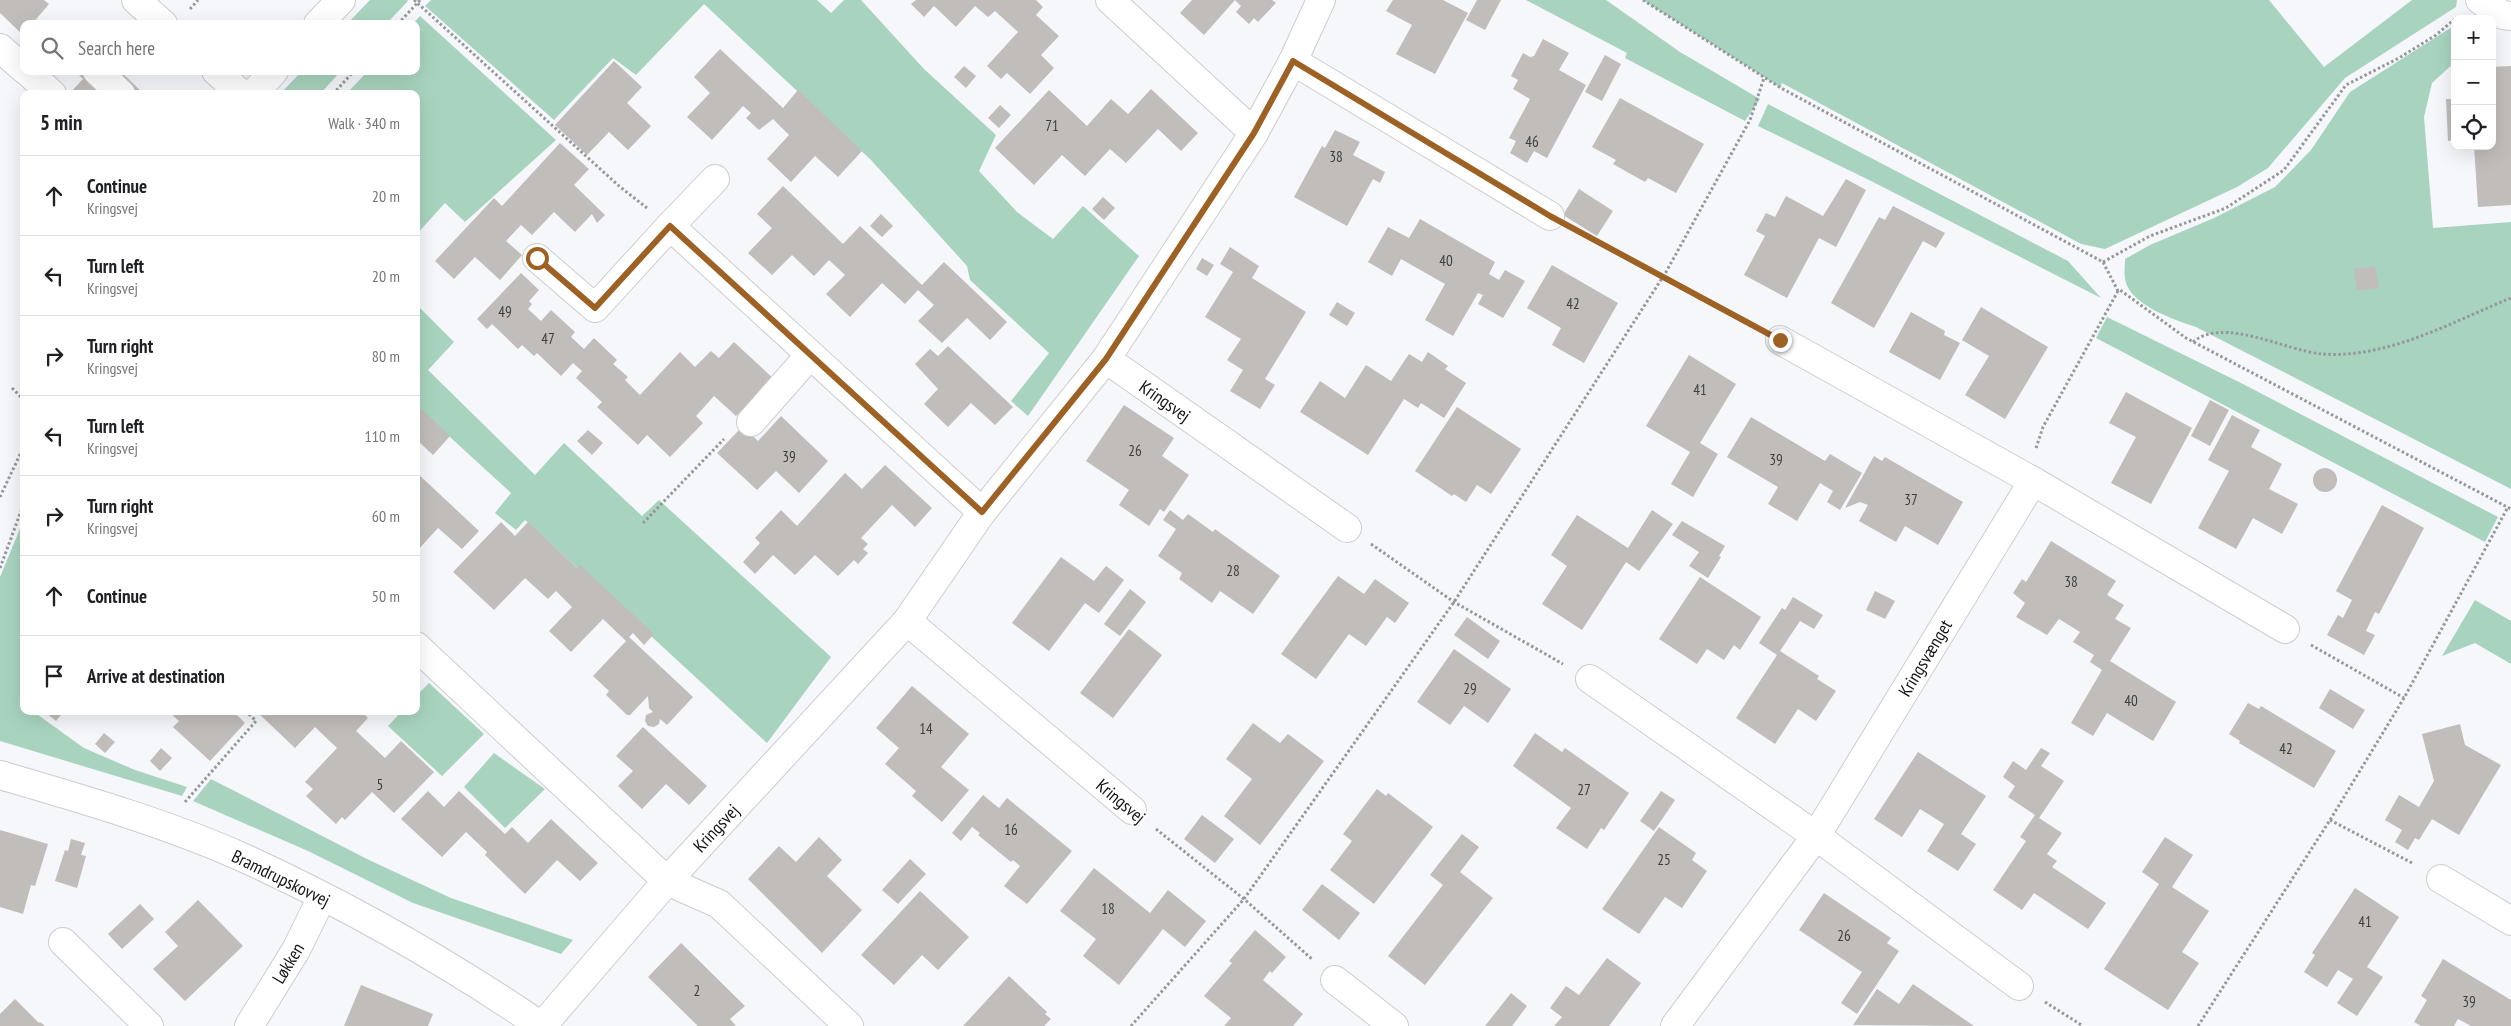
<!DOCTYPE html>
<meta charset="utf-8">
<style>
body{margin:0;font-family:"PT Sans Narrow",sans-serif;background:#f6f6f6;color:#202124}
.controls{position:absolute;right:15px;top:15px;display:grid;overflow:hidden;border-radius:10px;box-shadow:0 5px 20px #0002}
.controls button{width:45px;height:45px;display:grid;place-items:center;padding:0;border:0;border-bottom:1px solid #e0e0e0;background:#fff;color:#202124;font:25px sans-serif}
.stop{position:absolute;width:15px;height:15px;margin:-11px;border:4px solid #9d6124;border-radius:50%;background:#fff}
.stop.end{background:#9d6124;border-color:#fff;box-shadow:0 1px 5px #0008}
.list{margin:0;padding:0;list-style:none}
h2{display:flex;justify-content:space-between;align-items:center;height:65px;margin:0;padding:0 20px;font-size:21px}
h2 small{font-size:16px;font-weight:400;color:#757577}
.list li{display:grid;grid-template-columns:32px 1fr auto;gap:15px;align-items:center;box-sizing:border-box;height:80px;padding:0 20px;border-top:1px solid #e0e0e0}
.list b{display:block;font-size:19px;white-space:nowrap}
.list p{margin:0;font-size:16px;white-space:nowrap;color:#757577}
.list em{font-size:16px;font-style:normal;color:#757577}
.icon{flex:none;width:28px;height:28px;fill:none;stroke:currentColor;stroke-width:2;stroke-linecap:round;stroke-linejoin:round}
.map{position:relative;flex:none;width:2511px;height:1026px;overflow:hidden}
.search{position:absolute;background:#fff;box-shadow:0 5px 20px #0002;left:20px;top:20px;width:400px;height:55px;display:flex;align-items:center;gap:12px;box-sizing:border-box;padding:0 18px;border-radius:10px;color:#757577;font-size:19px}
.panel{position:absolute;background:#fff;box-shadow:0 5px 20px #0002;left:20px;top:90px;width:400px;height:625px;border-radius:10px}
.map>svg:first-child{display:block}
</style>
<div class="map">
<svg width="2511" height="1026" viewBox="0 0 2511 1026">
<rect width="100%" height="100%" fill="#f6f7fb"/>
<!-- green -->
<g fill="#a8d4bf">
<polygon points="370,0 407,0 408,1 386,24 347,24"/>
<polygon points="431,0 817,0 831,13 844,0 861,0 924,69 996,135 979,171 1017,212 1053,239 1083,206 1139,256 1028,416 1011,401 1049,353 970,280 967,266 871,160 704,4 636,75 613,58 554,120 425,6"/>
<polygon points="1526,0 1606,0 1680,52 1760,99 1745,121 1625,58 1627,53"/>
<polygon points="1643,0 2269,0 2324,67 2412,0 2457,0 2456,7 2345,78 2268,168 2237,187 2105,249 2081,244 1782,83 1781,88"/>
<polygon points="420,16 556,140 465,222 445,203 416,235 416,94 346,94 368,71 416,71 416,24 413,24"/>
<path d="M2455 25V62L2432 83 2424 117 2433 228 2511 222V489L2196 327C2175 320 2129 305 2125 279 2124 273 2125 265 2125 259L2150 245 2214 218 2275 187 2311 150 2350 92Z"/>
<polygon points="302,71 341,71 320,94 280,94"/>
<polygon points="1768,104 2068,261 2101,298 1869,180 1758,126"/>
<polygon points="416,304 454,342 428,370 535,475 564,443 642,516 659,500 831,657 767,743 525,520 516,530 495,513 511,493 416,406"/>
<polygon points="2107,317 2245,385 2498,517 2485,542 2096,338"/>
<polygon points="24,519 24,619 20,624 24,627 24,711 40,711 38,715 84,748 135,770 187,787 182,796 0,741 0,577"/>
<polygon points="2475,600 2511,621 2511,664 2475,643 2442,656"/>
<polygon points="429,683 484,734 442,776 388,726 402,711 416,711 416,696"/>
<polygon points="494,753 545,789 505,828 464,787"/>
<polygon points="211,779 369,860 451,898 573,940 561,954 413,903 308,851 193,801"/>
</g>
<!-- building -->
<g fill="#c0bdba">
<polygon points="0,0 44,0 49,4 32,24 24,24 22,34 0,13"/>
<polygon points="916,0 1036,0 1043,7 1036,15 1059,36 1041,55 1054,68 1030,94 1007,73 1001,79 987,66 1018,32 995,11 988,17 975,6 956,27 934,6 924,17 911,4"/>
<polygon points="1192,0 1235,0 1204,35 1180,13"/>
<polygon points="1235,0 1272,0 1276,3 1258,22 1254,18 1249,24 1236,12 1241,6"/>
<polygon points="1393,0 1443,0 1468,13 1435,74 1396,54 1412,25 1386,11"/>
<polygon points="1477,0 1501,0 1485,30 1466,20"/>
<polygon points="1543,39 1569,53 1559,70 1586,85 1547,158 1534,151 1527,163 1510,153 1516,141 1509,138 1530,99 1513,89 1518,80 1511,76 1523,53 1530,57 1534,56"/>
<polygon points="720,49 783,108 798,90 862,151 838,177 815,156 791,182 767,159 789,135 773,119 759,130 746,118 751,113 743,106 712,140 687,117 710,93 694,77"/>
<polygon points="1605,55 1621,64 1602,101 1585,92"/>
<polygon points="614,61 642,87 627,103 651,126 628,150 609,132 587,155 555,125"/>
<polygon points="964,66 976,76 966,88 954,77"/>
<polygon points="2511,66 2511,205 2478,207 2474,146 2492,146 2492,67"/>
<polygon points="75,71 120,71 143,93 69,94 83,79"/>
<polygon points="1151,89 1198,133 1181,151 1158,129 1126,163 1110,149 1085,176 1062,155 1034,185 995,148 1049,90 1087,126 1111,99 1128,114"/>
<polygon points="1620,98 1704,144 1676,193 1648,178 1645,182 1613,164 1616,160 1592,147"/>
<polygon points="2446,99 2455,99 2455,140 2448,141"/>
<polygon points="1000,105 1011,115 999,128 988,118"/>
<polygon points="1335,130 1360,142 1353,155 1385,172 1380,183 1373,179 1347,226 1294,197 1322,146 1325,148"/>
<polygon points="560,143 589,169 574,185 605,215 597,223 592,214 575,232 554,212 532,235 521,225 506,241 522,255 500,280 475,257 454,279 435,261 494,198 502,206"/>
<polygon points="1846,179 1866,190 1836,247 1819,238 1787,298 1744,275 1765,236 1756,231 1766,213 1775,217 1786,196 1823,216"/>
<polygon points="783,186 843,244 860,226 922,285 944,262 1007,322 990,340 967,318 942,343 918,321 934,305 918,290 905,304 882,283 850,317 826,294 845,275 829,260 814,276 792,255 772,275 748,253 772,228 757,214"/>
<polygon points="1579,189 1613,211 1597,236 1563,215"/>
<polygon points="1103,197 1115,208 1104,220 1092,209"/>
<polygon points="1893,206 1945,233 1936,248 1923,241 1874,328 1831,303 1879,217 1885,220"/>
<polygon points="881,214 893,226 882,237 870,226"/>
<polygon points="1420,219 1495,262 1489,274 1499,280 1505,270 1525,281 1503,318 1478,304 1483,295 1478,293 1453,336 1425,320 1445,284 1401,259 1392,276 1368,262 1388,227 1409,238"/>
<polygon points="1230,247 1259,266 1252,278 1306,312 1265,379 1275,385 1260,409 1230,391 1243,370 1227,360 1241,339 1205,317 1233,272 1220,264"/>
<polygon points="1202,258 1214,265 1207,276 1196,269"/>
<polygon points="1552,265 1618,303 1584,363 1552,345 1561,328 1527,308"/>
<polygon points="2375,266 2379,288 2357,291 2354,269"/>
<polygon points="521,273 539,290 529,301 532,304 528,309 541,321 551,310 575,332 571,337 584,349 594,338 617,360 613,364 628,377 625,380 640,395 680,352 695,367 711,351 719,358 734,342 774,379 736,416 714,396 696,416 703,423 670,457 647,435 638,445 597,407 602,402 576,378 582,371 573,363 561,376 537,353 534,356 522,345 518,349 492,324 487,329 477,319"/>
<polygon points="1337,302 1355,313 1347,326 1329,315"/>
<polygon points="1981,307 2048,347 2005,419 1965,395 1989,356 1962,340"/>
<polygon points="1911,312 1945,331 1944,335 1960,343 1940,380 1889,352"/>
<polygon points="948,346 1013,407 995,425 971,403 948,427 924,404 938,389 915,364 930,349 938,356"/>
<polygon points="1428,352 1448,366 1445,369 1466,383 1444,418 1421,403 1418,408 1404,399 1368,455 1300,412 1320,381 1345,398 1366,365 1391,381 1409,354 1422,362"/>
<polygon points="1689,355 1736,384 1700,443 1718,454 1693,497 1671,484 1690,452 1646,426"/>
<polygon points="2126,392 2192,428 2151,504 2111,483 2136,437 2109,423"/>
<polygon points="2210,400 2229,410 2210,446 2191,436"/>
<polygon points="416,404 450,436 433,455 416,439"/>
<polygon points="1124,405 1174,438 1162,456 1189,475 1164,512 1160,509 1149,526 1119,505 1129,490 1086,461"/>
<polygon points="1457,407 1521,449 1491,494 1477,485 1466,502 1454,494 1452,496 1415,471"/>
<polygon points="2232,415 2260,430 2251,447 2282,464 2269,489 2298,504 2282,534 2253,518 2236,549 2198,528 2229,471 2208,460"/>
<polygon points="781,416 828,461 799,493 776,471 757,490 717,453 743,426 758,441"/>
<polygon points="1751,417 1825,461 1830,454 1862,473 1840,510 1827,502 1833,491 1820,483 1797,521 1768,504 1778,487 1727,457"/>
<polygon points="588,430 603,443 592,455 577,441"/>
<polygon points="1874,456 1882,461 1885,457 1963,502 1938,545 1905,526 1896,542 1859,521 1868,505 1860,502 1845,508"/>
<polygon points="885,465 932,508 915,527 892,505 861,538 868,544 863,549 868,553 858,564 854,560 838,576 815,555 795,575 773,555 755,574 743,562 760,543 755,538 781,510 797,526 845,473 862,489"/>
<circle cx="2325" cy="480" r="12"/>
<polygon points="416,472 479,531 462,549 438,528 416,552"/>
<polygon points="2382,505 2424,528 2379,614 2375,612 2366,631 2375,635 2364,655 2327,635 2338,615 2343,618 2352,600 2336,591"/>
<polygon points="1170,510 1183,520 1188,514 1213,532 1215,529 1280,576 1253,614 1220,591 1212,603 1179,579 1182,573 1158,556 1176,529 1163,520"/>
<polygon points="1652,510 1673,524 1639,571 1626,562 1582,630 1542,604 1567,566 1551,555 1577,515 1628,548"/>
<polygon points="1682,521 1725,546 1719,556 1721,557 1708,578 1689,566 1699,552 1672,535"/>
<polygon points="501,522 515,536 528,522 577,568 580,565 654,634 644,645 633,633 629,637 693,697 667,725 660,719 659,724 654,727 648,726 645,721 646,715 653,712 649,708 648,696 630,715 627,715 606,695 609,691 593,676 626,641 603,619 571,652 549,631 572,607 556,591 548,599 525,578 494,610 453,572"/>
<polygon points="2051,541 2116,581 2107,595 2124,605 2115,619 2131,628 2110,661 2176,702 2153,741 2107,713 2093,736 2071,723 2102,670 2090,662 2094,655 2073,642 2080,632 2059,619 2047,635 2016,617 2025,603 2013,593 2022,579 2026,582"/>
<polygon points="1061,557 1094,581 1106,566 1124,580 1099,613 1085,603 1049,651 1012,623"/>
<polygon points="1338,576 1364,594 1375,579 1409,603 1395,623 1387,617 1366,646 1349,634 1316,679 1281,654"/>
<polygon points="1700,577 1761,617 1740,650 1734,645 1724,660 1707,649 1697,664 1659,639"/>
<polygon points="1130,589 1146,602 1120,636 1104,624"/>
<polygon points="1875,591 1895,601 1885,619 1866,610"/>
<polygon points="1793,597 1823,615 1814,629 1800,621 1780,651 1819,676 1817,679 1836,691 1816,721 1798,709 1775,744 1736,718 1777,655 1759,643 1782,608 1785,610"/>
<polygon points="1467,617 1500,641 1488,659 1454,635"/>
<polygon points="1129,629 1162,655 1113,718 1080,693"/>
<polygon points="1454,649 1511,689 1488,723 1464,706 1450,725 1417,702"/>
<polygon points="912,686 969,734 941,767 969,790 942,822 912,796 916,791 885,764 899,748 876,728"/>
<polygon points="2330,689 2365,710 2353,729 2319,708"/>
<polygon points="2248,703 2259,709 2261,706 2336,751 2314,788 2239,743 2240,741 2229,734"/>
<polygon points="48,711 64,711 56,721 46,713"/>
<polygon points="168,711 233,711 245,723 210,761 173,727 179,721"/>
<polygon points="256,711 361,711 368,718 356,731 385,758 401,741 434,772 394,813 372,792 345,820 342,817 336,824 306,796 313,789 305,782 337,748 315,727 295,748"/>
<polygon points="1253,723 1280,743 1288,734 1324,761 1260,845 1224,816 1252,779 1226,759"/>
<polygon points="2460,724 2465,745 2501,765 2459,835 2432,819 2419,840 2415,838 2408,850 2395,842 2402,830 2385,820 2399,795 2419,807 2434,781 2422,734"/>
<polygon points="643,727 707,786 689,805 666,784 642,809 618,786 633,771 616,756"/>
<polygon points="104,733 115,742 105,753 95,744"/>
<polygon points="1535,733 1562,752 1565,748 1629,793 1604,830 1601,828 1587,849 1556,828 1571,808 1513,766"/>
<polygon points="161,748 172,758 160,771 150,761"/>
<polygon points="2041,748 2050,753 2041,766 2064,781 2039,818 2062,833 2047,854 2057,861 2052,867 2106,903 2088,929 2034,893 2022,910 1993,890 2026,841 2020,837 2035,815 2008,797 2015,786 2003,777 2013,761 2026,770"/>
<polygon points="1918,752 1986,796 1961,834 1976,844 1958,871 1927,851 1944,824 1920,809 1902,837 1874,819"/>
<polygon points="1377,789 1386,796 1388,793 1433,827 1374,904 1330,870 1352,841 1343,834"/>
<polygon points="428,791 444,807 459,791 505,834 512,827 528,843 551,819 598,863 580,881 557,860 525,894 485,855 487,852 466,832 442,857 401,819"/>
<polygon points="1661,791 1675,800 1654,831 1640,821"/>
<polygon points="983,795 999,808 1007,798 1072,851 1027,904 1004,886 1020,866 1013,860 1011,862 978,835 980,833 972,827 961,841 952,833"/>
<polygon points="1202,815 1234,839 1215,863 1184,839"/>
<polygon points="1659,827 1696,853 1692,860 1707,871 1682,908 1665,897 1639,934 1602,909"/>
<polygon points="0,830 48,844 35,886 31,885 23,914 0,907"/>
<polygon points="1462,834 1479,847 1460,872 1493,898 1425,985 1388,956 1443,885 1430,875"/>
<polygon points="819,837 842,860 827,876 862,910 822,953 748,879 779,846 796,862"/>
<polygon points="2165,837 2193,855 2172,887 2209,911 2182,952 2199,963 2168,1010 2104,969 2159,884 2142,872"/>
<polygon points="71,839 85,843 81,855 86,856 77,888 55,881 65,850 68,851"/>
<polygon points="910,859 926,874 898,904 882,890"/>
<polygon points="1094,868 1150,913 1168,890 1206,921 1185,947 1163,929 1119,985 1083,956 1096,939 1060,911"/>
<polygon points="1322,884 1360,913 1339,940 1302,910"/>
<polygon points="2355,888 2399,917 2367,967 2383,977 2357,1016 2337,1003 2353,979 2338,970 2327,987 2304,972 2315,955 2312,953"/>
<polygon points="920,891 969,937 938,970 922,955 894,985 861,955"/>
<polygon points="1824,893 1891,938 1887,943 1899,951 1857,1014 1841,1003 1862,972 1799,930"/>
<polygon points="198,900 243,946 185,1001 153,969 178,946 165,932"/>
<polygon points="140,904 154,919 122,949 108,934"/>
<polygon points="1255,930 1286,957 1272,973 1270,971 1263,980 1303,1014 1293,1026 1224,1026 1231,1018 1204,996 1232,963 1229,961"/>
<polygon points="681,943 745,1006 730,1019 736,1026 698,1026 648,977"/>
<polygon points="1607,958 1641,983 1609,1026 1554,1026 1562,1017 1550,1008 1566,986 1579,995"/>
<polygon points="2443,959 2511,1000 2511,1026 2471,1026 2458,1019 2454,1026 2421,1026 2414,1022 2427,1000 2421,996"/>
<polygon points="1009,976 1047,1012 1045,1014 1051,1019 1044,1026 963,1026"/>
<polygon points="1913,984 1974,1026 1853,1025 1877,989 1899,1004"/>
<polygon points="361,985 433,1014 428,1026 344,1026"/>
<polygon points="1511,993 1527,1006 1512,1026 1485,1026"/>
<polygon points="15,999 39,1023 40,1022 45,1026 0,1026 0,1014"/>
</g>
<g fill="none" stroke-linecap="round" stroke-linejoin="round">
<!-- minor casing -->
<g stroke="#cccdd1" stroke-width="30">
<g id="minor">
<polyline points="136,0 163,24"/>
<polyline points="1110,0 1254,133"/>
<polyline points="2480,0 2503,15 2511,16"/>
<polyline points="318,24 341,0"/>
<polyline points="0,48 24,69"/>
<polyline points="1293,61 1550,216"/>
<polyline points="27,71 52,94"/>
<polyline points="97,71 121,94"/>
<polyline points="216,71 241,94"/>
<polyline points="253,94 274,71"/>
<polyline points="670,226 715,179"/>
<polyline points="537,258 595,308 670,226 982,512"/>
<polyline points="1780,340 2033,481"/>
<polyline points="1106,359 1347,528"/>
<polyline points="751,422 810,355"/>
<polyline points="907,621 1132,810"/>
<polyline points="416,646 667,881 719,904 849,1026"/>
<polyline points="1590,679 1816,836 2019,986"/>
<path d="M0 775C82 799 166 823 244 858 347 905 447 962 541 1026"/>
<polyline points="2441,879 2511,921"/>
<polyline points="63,942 149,1026"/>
<polyline points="1335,980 1394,1026"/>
<polyline points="249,1026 296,950 322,897"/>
<polyline points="542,1026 667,881 907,621 982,512 1106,359 1254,133 1293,61 1321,0"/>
<polyline points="1675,1026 1816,836 2033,481 2285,629"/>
</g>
</g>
<!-- path -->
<g stroke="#96979a" stroke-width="3" stroke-dasharray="2.5 2.5" stroke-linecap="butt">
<polyline points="414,0 619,186 647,208"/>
<polyline points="1643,0 1781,88 2103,262 2118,291 2120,290 2186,338 2511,509"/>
<polyline points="190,9 198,0"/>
<polyline points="398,24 420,0"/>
<polyline points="333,94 354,71"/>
<polyline points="1577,231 1753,327"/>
<polyline points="2103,262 2150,236 2226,208 2284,170 2346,85 2399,58 2436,35 2456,18"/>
<path d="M2193 342C2224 316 2286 351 2322 354 2387 359 2452 322 2511 298"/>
<polyline points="12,388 24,400"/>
<polyline points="2036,448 2043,427 2118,291"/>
<polyline points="0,497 24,446"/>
<polyline points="643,523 724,439"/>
<polyline points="1371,544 1454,602 1563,664"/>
<polyline points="0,568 24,503"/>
<polyline points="2311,645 2404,698"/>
<polyline points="185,802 256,721 246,711"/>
<polyline points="2330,820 2414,864"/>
<polyline points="1156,829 1244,899 1313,960"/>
<polyline points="2045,1002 2083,1026"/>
<polyline points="1131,1026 1244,899 1454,602 1666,272 1750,120 1764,78"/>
<polyline points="2198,1026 2330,820 2404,698 2508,507"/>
</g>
<!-- minor -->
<use href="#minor" stroke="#fff" stroke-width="28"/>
</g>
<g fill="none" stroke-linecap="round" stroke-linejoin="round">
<!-- route -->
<polyline stroke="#9d6124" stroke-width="6" points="537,258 595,308 670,226 982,512 1106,359 1254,133 1293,61 1550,216 1780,340"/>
</g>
<g text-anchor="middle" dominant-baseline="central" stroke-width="4" stroke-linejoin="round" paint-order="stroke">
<!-- number labels -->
<g font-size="15" fill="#3e3e3e">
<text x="1052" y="125">71</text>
<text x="1532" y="141">46</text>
<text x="1336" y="156">38</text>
<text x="1446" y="260">40</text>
<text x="1573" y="303">42</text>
<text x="505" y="311">49</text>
<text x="548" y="338">47</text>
<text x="1700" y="389">41</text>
<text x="1135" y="450">26</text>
<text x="789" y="456">39</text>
<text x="1776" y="459">39</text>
<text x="1911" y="499">37</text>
<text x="1233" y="570">28</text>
<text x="2071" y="581">38</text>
<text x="1470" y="688">29</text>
<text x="2131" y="700">40</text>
<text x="926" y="728">14</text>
<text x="2286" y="748">42</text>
<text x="380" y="784">5</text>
<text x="1584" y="789">27</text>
<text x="1011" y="829">16</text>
<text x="1664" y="859">25</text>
<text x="1108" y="908">18</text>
<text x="2365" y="921">41</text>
<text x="1844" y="935">26</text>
<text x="697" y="990">2</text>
<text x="2469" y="1001">39</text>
</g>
<!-- street labels -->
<g font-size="18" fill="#131314" stroke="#fff">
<text transform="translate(1165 401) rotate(35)">Kringsvej</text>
<text transform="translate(1925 658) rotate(-59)">Kringsvænget</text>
<text transform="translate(1121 801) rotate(40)">Kringsvej</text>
<text transform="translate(716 828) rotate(-47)">Kringsvej</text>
<text transform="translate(281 878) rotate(26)">Bramdrupskovvej</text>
<text transform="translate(288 963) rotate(-59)">Løkken</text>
</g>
</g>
</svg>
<div class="controls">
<button>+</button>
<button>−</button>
<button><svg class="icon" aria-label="locate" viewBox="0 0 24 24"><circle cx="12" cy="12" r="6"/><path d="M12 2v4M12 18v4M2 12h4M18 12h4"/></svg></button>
</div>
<div class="stop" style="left:537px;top:258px"></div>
<div class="stop end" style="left:1780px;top:340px"></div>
<div class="search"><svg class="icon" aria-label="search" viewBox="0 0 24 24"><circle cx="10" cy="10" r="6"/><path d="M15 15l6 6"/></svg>Search here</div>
<section class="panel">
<h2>5 min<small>Walk · 340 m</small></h2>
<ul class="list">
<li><svg class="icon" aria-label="ahead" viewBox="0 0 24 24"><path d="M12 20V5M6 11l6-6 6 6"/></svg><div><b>Continue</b><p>Kringsvej</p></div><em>20 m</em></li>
<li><svg class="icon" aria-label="left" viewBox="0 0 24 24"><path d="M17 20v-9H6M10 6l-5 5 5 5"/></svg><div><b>Turn left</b><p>Kringsvej</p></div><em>20 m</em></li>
<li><svg class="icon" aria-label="right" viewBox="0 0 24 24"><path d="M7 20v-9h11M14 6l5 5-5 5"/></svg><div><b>Turn right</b><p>Kringsvej</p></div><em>80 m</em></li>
<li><svg class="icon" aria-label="left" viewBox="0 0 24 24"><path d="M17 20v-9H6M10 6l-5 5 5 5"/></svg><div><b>Turn left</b><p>Kringsvej</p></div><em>110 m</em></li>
<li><svg class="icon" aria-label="right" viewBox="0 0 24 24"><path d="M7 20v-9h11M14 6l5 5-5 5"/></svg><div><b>Turn right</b><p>Kringsvej</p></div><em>60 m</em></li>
<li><svg class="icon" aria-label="ahead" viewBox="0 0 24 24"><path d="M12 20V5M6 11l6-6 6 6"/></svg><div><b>Continue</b></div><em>50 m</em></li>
<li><svg class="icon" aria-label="arrive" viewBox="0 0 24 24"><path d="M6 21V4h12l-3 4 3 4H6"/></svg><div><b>Arrive at destination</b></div></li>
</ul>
</section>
</div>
